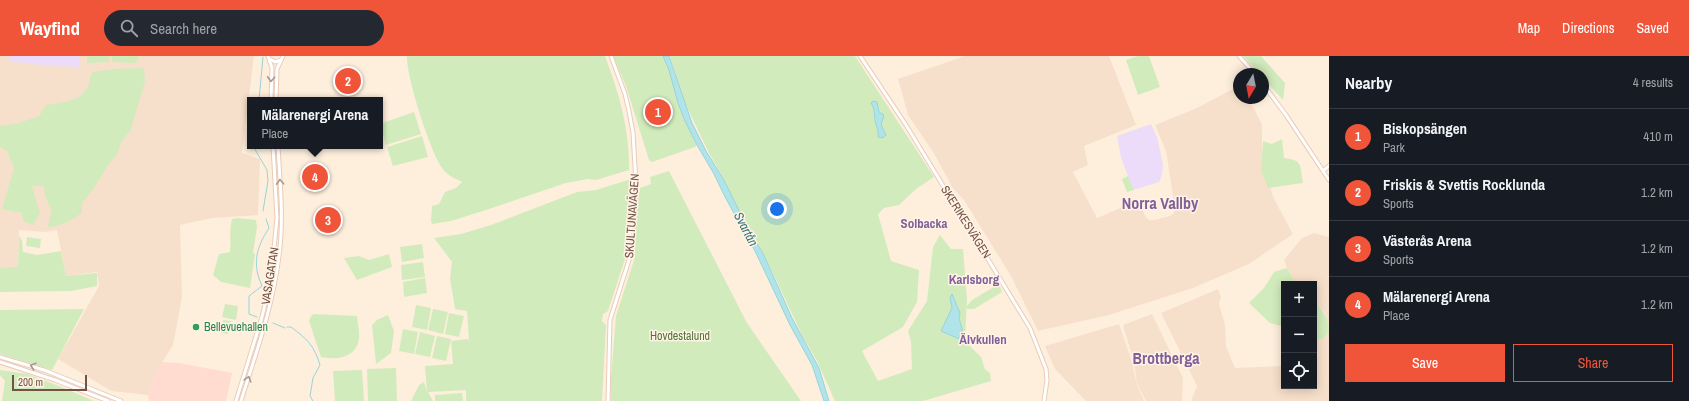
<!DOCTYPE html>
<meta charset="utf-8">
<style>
body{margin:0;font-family:"Archivo Narrow",sans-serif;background:#242831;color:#f1f3f6}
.controls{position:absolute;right:12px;bottom:12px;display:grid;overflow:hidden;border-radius:0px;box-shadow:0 2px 10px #0003}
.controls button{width:36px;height:36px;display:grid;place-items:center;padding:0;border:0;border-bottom:1px solid #363941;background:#171b24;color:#f1f3f6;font:20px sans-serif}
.compass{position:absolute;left:1233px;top:12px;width:36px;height:36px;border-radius:50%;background:#171b24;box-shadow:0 2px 10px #0003;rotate:190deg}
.scale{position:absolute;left:12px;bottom:10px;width:75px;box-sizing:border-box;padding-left:4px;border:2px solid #745245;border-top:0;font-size:11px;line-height:14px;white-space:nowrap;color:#745245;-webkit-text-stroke:3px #fff3e5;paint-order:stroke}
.you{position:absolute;left:777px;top:153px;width:14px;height:14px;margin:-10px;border:3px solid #fff;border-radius:50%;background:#1a73e8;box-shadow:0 0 0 6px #1a73e833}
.badge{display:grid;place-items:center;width:26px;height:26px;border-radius:50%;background:#f15539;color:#fff;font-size:13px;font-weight:700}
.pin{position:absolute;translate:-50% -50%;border:2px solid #fff;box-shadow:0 1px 4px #0006}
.popup{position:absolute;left:247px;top:41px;width:136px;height:52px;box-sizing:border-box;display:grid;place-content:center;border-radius:0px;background:#171b24;filter:drop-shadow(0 1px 3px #0005);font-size:13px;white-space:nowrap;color:#9ea1a6}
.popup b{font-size:15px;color:#f1f3f6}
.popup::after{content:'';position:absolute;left:50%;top:100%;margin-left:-8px;border:8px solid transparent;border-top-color:#171b24}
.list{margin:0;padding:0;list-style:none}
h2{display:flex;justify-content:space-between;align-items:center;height:52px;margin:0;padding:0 16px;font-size:17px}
h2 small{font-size:13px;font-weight:400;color:#9ea1a6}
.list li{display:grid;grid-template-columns:26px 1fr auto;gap:12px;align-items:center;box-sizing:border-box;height:56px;padding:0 16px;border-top:1px solid #363941}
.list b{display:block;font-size:15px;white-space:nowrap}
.list p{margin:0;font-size:13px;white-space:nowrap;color:#9ea1a6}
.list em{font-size:13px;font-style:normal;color:#9ea1a6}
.actions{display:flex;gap:8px;padding:12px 16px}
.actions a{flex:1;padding:9px 0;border:1px solid #f15539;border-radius:0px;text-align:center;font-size:14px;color:#f15539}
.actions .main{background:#f15539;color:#fff}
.icon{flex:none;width:22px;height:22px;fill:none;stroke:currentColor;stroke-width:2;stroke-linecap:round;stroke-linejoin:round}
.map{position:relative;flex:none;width:1329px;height:345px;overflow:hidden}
header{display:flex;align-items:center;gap:24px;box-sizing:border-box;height:56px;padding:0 20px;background:#f15539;color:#fff}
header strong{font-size:19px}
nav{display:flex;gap:22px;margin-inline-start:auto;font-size:14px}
.search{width:280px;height:36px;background:#242831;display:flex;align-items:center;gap:10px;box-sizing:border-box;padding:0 14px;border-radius:22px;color:#9ea1a6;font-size:15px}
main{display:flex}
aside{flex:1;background:#171b24}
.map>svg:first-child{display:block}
</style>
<header>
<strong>Wayfind</strong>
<div class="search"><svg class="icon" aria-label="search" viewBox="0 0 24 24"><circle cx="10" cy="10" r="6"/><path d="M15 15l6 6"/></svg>Search here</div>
<nav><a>Map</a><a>Directions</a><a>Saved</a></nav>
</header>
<main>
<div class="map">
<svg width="1329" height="345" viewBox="0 0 1329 345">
<rect width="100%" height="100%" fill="#feefdd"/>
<!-- residential -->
<g fill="#f6e0cb">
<polygon points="0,0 254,0 242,97 260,103 258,159 212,162 180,169 182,241 173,289 154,320 148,339 111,335 58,303 99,230 97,216 66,220 57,174 45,176 19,174 18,212 0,212"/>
<polygon points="965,0 1109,0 1136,69 1084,90 1088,109 1073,116 1097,162 1139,144 1145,160 1149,164 1154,164 1170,160 1174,157 1175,153 1166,95 1155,69 1197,52 1231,34 1239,32 1239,42 1248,42 1262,68 1262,101 1273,141 1293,178 1249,208 1193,232 1109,259 1038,275 1011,220 964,144 952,131 935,99 908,59 898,23"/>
<polygon points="1314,177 1329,181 1329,273 1325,257 1314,244 1314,228 1296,228 1287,212 1284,204 1302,182"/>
<polygon points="1218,233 1221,241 1219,248 1225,269 1226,290 1235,312 1284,310 1284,330 1314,330 1314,302 1318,300 1314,284 1323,283 1329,276 1329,345 1191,345 1197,330 1161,257"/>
<polygon points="1152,258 1183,322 1182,345 1146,345 1137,328 1134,306 1123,269"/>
<polygon points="1119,268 1132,306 1137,329 1144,345 1086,345 1055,313 1045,290"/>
</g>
<!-- commercial -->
<polygon fill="#ffdbd0" points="162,306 179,307 232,317 226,345 149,345 148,339 154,320"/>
<!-- education -->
<g fill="#ecdbf9">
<polygon points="12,0 79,0 79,11 49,10 8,5"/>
<polygon points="1151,68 1157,81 1163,109 1162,119 1159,126 1133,134 1121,101 1117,80"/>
</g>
<!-- green -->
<g fill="#d2ebbc">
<polygon points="87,0 109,0 110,6 87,7"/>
<polygon points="112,0 139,0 136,7 112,6"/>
<path d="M407 0H605C619 37 630 75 629 114L596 124 588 123 566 127 486 154 451 165 432 168 431 165 432 150 439 148 445 136 456 132 462 126C454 122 447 119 442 112 430 95 406 20 407 0Z"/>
<polygon points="613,0 663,0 669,14 678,47 697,89 695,91 652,106 649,104 626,30"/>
<polygon points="670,0 855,0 934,121 916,133 899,149 884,152 878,158 891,205 919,214 917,246 903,271 862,295 878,325 912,313 911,286 908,275 927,245 933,191 940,179 951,193 963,193 967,244 965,285 981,301 985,313 990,317 991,325 923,345 835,345 817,305 802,279 763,196 740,157 724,123 709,97 685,47"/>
<polygon points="1138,0 1149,0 1160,31 1138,39 1126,4"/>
<polygon points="1243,0 1261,0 1285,27 1283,44 1263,22 1263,18 1260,18"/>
<path d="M144 12 145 25 131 73 121 87 117 98 108 109 94 132 82 147V157C70 165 62 170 48 171L51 153 45 140 44 130H32L40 157 33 169 23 165 22 157 2 153 14 112 7 95 0 91V70L19 67 39 60 46 49C61 46 80 47 88 30 90 25 89 21 93 16L113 13Z"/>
<polygon points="414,56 421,78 386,89 380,68"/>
<polygon points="422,80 428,101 393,110 387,91"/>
<path d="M1282 83 1284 102C1303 104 1300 109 1303 127L1268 132 1261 114 1263 85 1272 88Z"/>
<polygon points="669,115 747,267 801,345 611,345 611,322 616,260 635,201 634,172 640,132 651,128 650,121"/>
<polygon points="1128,120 1134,134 1127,136 1122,123"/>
<polygon points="631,123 632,150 625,178 626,200 608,255 603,258 602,265 606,269 602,345 466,345 466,334 428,336 433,345 411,345 419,329 424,326 427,336 425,310 453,308 451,285 468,283 469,285 467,255 455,253 450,222 452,206 434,182 461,178 491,169 577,136 596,134"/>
<path d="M237 162 256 164 257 171 253 197 255 198 250 232 221 226 213 219 219 198 230 196C231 185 229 174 232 163Z"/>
<polygon points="19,180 22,184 23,196 37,199 61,195 66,220 97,217 97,230 71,235 0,236 0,212 18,211"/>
<polygon points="27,181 41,183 40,192 26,190"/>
<polygon points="422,188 424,202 402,206 400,191"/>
<polygon points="389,198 392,211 357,224 344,202 359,200 369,204"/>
<polygon points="423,206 425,221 402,224 401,209"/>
<polygon points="1287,212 1296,228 1284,228 1284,271 1270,267 1249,247 1264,232 1274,216"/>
<polygon points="425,222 427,237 404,241 403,226"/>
<polygon points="999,228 1002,236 974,253 967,253 967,250 972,244"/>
<path d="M1314 244C1323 255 1329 262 1329 276L1323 283 1314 284Z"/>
<polygon points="225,248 238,250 236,264 222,261"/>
<polygon points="416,249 431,252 427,274 412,271"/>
<polygon points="84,253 52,314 0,298 0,254"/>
<polygon points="433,253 448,256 443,278 428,274"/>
<polygon points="449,257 464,260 459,281 445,278"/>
<path d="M314 258 357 260C357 265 359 271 359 276 361 300 340 305 321 301L309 265 311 260Z"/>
<polygon points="388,259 394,275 391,297 376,308 372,269 377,264"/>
<polygon points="223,264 231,265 228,278 221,277"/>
<polygon points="403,273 418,276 414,298 399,295"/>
<polygon points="420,276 435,280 430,301 415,298"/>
<polygon points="437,280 451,283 446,305 432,302"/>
<polygon points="396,312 397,345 368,345 367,313"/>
<polygon points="0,314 27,318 59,330 94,345 2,345 5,325 0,319"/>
<polygon points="362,314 364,345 335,345 333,315"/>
<polygon points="462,337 463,345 435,345 435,339"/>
</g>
<!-- water -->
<g fill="#b1e4e8" stroke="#97d4da">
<polygon points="663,0 669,0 692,67 706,95 724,124 748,173 763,197 792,262 819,312 829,345 824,345 812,309 790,269 755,195 725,141 714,118 697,89 685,65 678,47 669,14"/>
<path d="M873 45 877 46 879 56 884 59 881 69 886 79 882 82 878 81C879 73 876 71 875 64 874 57 875 53 871 47Z"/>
<polygon points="952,238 960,257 959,262 964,281 962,284 941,275 952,252 950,242"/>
</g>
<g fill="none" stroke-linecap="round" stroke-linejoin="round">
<!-- stream -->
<g stroke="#97d4da" stroke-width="1">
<polyline points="259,44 263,1"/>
<polyline points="250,68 250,73"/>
<polyline points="253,90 267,114 268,125 263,155"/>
<path d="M257 261 249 258V240L262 230C252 208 256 192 269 172L266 163"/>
<polyline points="273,267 285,272"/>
<path d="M287 271H291C307 283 314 289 320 309L313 322 310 340 313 345"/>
</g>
<!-- secondary casing -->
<g stroke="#e9ccb9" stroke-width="5">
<g id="secondary">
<polyline points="268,0 272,12 271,44"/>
<polyline points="860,0 906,69 1030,272 1046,313 1047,324 1044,345"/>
<polyline points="1239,0 1255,18"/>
<polyline points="270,3 275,6 281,4"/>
<polyline points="1263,28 1286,59 1329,124"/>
<polyline points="276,44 277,13 283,0"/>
<polyline points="1324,114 1329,110"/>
<polyline points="0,301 44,314 121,345"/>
<polyline points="0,306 55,324 108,345"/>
<polyline points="236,345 262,261 271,223 277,162 273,90"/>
<path d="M241 345C256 297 273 250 279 200 284 163 280 127 278 90"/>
<polyline points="608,345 610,264 629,204 630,175 634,153 636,127 633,77 629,55 625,38 611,0"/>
</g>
</g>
<!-- secondary -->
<use href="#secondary" stroke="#fff" stroke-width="3"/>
</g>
<!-- one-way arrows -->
<defs><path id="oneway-chevron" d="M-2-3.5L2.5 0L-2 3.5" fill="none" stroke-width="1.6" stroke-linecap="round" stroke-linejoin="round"/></defs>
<g stroke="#ac978f">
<use href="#oneway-chevron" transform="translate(271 23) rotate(93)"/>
<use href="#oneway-chevron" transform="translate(280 126) rotate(-93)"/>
<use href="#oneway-chevron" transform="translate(33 310) rotate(-162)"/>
<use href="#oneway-chevron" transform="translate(248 323) rotate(-72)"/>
</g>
<!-- markers -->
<circle fill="#2e9e5b" stroke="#fff3e5" stroke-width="1.5" cx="196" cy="271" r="4"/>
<g text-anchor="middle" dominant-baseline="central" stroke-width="3" stroke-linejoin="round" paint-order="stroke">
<!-- street labels -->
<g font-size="12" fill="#745245" stroke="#fff3e5">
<text transform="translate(632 160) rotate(-86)">SKULTUNAVÄGEN</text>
<text transform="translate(966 166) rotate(58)">SKERIKESVÄGEN</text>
<text transform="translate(270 220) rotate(-81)">VASAGATAN</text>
</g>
<!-- leisure labels -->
<g font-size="12" fill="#27864d" stroke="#fff3e5" text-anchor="start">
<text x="204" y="271">Bellevuehallen</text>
</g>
<!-- park labels -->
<g font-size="12" fill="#50753a" stroke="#fff3e5">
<text x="680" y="280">Hovdestalund</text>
</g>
<!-- neighbourhood labels -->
<g font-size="13" font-weight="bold" fill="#815f99" stroke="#fff3e5">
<text x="924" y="167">Solbacka</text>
<text x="974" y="223">Karlsborg</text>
<text x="983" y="283">Älvkullen</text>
</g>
<!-- water labels -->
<g font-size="13" font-style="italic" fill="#38767c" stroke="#fff3e5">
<text transform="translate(746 173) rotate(62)">Svartån</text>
</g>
<!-- district labels -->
<g font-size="16" font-weight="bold" fill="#815f99" stroke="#fff3e5">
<text x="1160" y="147">Norra Vallby</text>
<text x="1166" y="302">Brottberga</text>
</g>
</g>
</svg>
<div class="controls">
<button>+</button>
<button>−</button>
<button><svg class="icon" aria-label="locate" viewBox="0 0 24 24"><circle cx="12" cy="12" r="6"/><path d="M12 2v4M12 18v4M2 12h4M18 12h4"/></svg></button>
</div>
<svg class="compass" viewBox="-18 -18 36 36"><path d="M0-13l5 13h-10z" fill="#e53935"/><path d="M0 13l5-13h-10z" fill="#9ea1a6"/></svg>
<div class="scale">200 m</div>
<div class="you"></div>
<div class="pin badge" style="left:658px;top:56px">1</div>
<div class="pin badge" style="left:348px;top:25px">2</div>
<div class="pin badge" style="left:328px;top:164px">3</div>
<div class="pin badge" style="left:315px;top:121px">4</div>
<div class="popup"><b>Mälarenergi Arena</b>Place</div>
</div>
<aside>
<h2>Nearby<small>4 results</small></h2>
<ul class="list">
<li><span class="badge">1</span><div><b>Biskopsängen</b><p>Park</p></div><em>410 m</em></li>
<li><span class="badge">2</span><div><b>Friskis &amp; Svettis Rocklunda</b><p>Sports</p></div><em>1.2 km</em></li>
<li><span class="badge">3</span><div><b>Västerås Arena</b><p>Sports</p></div><em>1.2 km</em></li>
<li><span class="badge">4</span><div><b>Mälarenergi Arena</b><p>Place</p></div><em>1.2 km</em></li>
</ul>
<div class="actions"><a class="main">Save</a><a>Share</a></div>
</aside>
</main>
